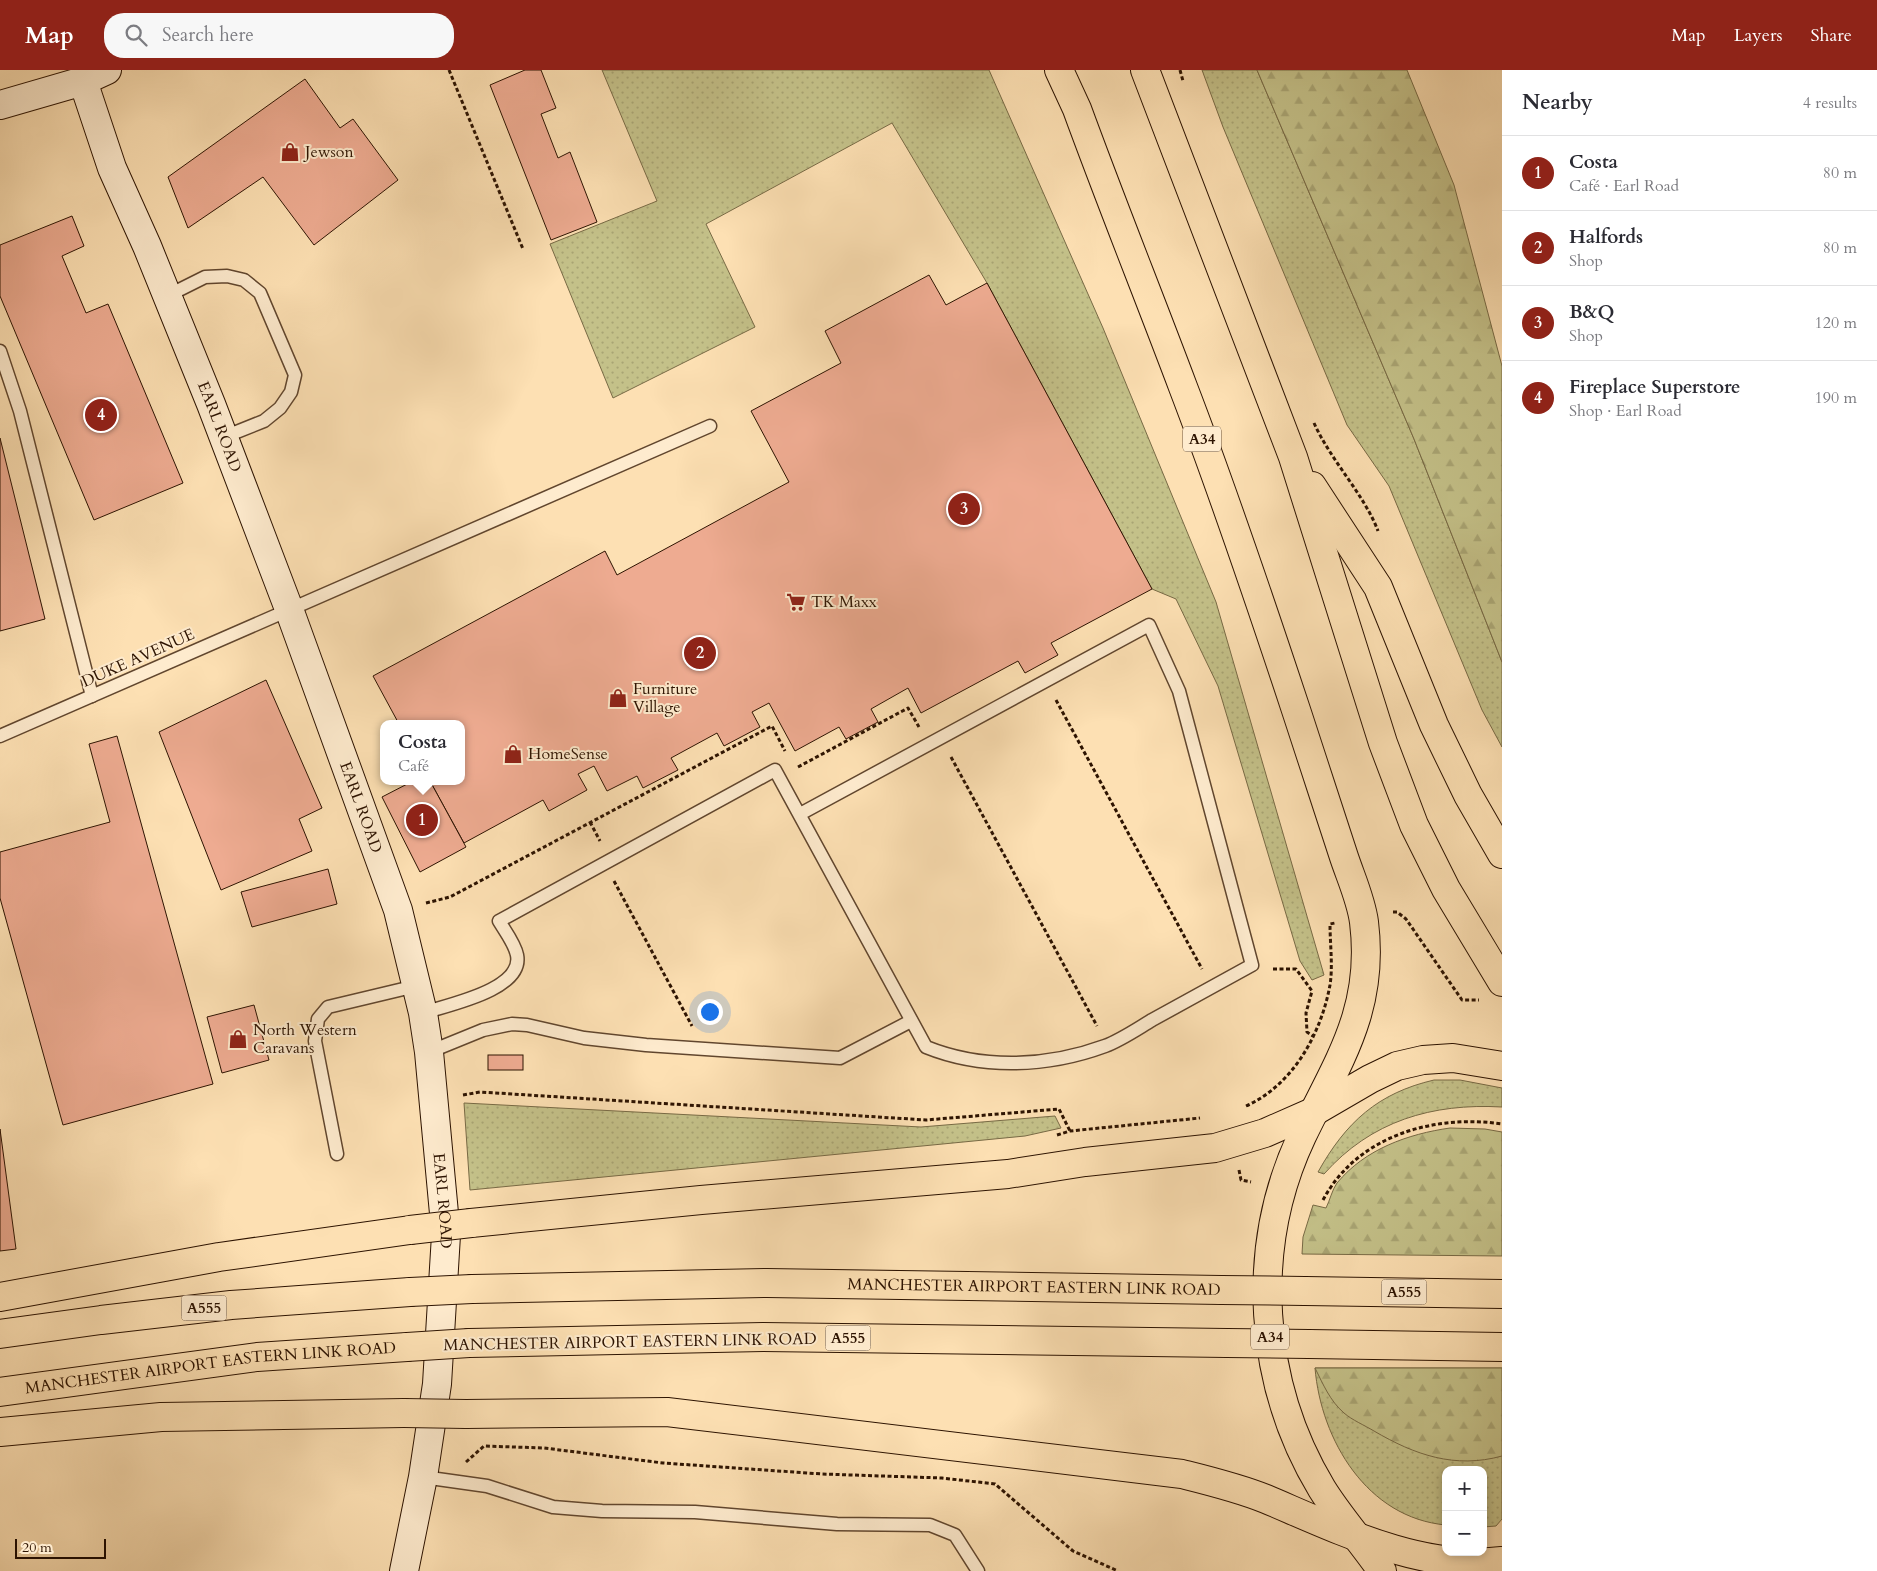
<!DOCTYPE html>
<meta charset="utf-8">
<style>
body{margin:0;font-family:Cardo,serif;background:#f7f7f7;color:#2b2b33}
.controls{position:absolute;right:15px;bottom:15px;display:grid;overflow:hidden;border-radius:10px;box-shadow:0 2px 8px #0003}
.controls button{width:45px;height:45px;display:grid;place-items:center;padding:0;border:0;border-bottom:1px solid #e1e1e2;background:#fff;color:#2b2b33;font:25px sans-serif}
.scale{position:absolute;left:15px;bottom:12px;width:91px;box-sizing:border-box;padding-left:5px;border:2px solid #2d1301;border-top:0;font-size:14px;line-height:18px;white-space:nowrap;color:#2d1301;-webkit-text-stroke:4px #feebce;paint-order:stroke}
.you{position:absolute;left:709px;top:941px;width:18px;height:18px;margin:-12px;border:4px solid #fff;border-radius:50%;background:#1a73e8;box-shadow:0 0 0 8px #1a73e833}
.badge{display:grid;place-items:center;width:32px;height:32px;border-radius:50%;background:#8f2418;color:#fff;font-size:16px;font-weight:700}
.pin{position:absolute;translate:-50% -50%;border:2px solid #fff;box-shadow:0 1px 5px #0006}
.popup{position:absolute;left:380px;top:650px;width:85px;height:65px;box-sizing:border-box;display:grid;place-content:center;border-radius:10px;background:#fff;filter:drop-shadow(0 1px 4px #0005);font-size:16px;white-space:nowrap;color:#7c7c81}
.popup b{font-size:19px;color:#2b2b33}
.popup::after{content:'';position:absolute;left:50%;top:100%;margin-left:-10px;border:10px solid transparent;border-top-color:#fff}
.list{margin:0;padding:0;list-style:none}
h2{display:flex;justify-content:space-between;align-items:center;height:65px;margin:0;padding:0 20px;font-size:21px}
h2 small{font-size:16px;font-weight:400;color:#7c7c81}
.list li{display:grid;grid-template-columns:32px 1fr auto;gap:15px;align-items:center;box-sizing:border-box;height:75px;padding:0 20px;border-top:1px solid #e1e1e2}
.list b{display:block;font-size:19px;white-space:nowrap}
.list p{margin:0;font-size:16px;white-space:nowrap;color:#7c7c81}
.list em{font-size:16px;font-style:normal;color:#7c7c81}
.icon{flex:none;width:28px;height:28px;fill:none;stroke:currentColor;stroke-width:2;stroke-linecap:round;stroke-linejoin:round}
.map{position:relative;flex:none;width:1502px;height:1501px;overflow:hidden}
header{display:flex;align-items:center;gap:30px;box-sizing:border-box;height:70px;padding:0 25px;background:#8f2418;color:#fff}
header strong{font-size:24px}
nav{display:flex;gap:28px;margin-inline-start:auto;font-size:18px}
.search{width:350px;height:45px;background:#f7f7f7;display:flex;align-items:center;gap:12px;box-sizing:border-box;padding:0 18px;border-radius:20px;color:#7c7c81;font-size:19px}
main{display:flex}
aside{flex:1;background:#fff}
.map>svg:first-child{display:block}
</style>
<header>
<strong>Map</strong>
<div class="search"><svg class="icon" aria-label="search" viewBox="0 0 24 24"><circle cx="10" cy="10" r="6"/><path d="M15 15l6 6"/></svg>Search here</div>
<nav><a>Map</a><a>Layers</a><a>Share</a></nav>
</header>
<main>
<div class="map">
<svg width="1502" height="1501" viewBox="0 0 1502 1501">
<defs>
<pattern id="grass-dots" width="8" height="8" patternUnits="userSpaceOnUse" patternTransform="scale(1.25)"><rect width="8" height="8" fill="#c4c189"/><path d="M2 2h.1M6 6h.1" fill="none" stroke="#a9a574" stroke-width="1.8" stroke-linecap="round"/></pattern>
<pattern id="forest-firs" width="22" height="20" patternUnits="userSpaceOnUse" patternTransform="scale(1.25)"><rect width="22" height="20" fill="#c4c189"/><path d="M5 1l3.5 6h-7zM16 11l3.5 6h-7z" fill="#a9a574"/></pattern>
</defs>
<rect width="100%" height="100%" fill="#fde0b3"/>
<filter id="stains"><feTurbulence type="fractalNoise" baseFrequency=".004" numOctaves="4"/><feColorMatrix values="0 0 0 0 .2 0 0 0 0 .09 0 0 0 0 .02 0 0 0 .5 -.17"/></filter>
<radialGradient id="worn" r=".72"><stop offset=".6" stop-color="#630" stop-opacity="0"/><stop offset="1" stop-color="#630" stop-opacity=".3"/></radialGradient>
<!-- grass -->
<g fill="url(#grass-dots)" stroke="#786a45">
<polygon points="602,0 989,0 1103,258 1216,532 1324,905 1312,910 1300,891 1218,616 1176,529 1152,519 987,213 892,53 706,154 755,257 613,328 550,174 657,131"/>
<polygon points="1202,0 1257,0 1414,369 1502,592 1502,677 1482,640 1389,416 1347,355 1223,57"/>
<path d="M1434 1010H1460L1502 1018V1037C1432 1033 1371 1051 1324 1104L1318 1102C1346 1052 1378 1023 1434 1010Z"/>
<polygon points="464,1033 921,1057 1055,1046 1061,1058 1025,1066 470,1120"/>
<path d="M1315 1298H1502V1449L1496 1456 1483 1457V1400H1446V1455C1367 1448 1321 1370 1315 1298Z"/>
</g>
<!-- forest -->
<g fill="url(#forest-firs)" stroke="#786a45">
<polygon points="1257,0 1407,0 1454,115 1502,296 1502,592 1414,369"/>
<path d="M1450 1058 1485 1059 1502 1062V1186L1302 1184 1303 1167 1313 1135 1326 1138C1330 1130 1332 1120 1337 1113 1365 1079 1408 1064 1450 1058Z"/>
<path d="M1315 1298H1502V1386C1455 1399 1415 1385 1374 1361 1364 1355 1352 1350 1344 1343 1330 1331 1323 1314 1315 1298Z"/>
</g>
<!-- building -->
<g fill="#eeab91" stroke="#2d1301">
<polygon points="525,0 541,0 556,38 541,44 558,88 570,82 597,152 551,170 490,15"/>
<polygon points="305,9 340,58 353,49 398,110 314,175 263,107 188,158 168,107"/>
<polygon points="72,146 84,176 62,186 86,243 108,234 183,413 94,450 0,226 0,175"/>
<polygon points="929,205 946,235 987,213 1152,519 1051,573 1058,585 1025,603 1018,591 921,643 908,618 871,639 878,652 846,669 839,657 795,681 769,633 752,642 760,657 724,676 717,663 671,688 678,700 643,718 637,706 607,721 594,696 578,704 587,720 549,741 543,730 464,773 430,711 461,711 461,654 399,654 373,606 605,481 617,505 789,412 751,341 841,293 825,261"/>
<polygon points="0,368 45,549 0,561"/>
<polygon points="266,610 322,738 299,749 312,781 221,820 159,662"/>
<polygon points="117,666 213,1014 63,1055 0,828 0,782 110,752 89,674"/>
<polygon points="413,711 430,711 466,777 420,802 382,727"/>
<polygon points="328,799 337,834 252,857 241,822"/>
<polygon points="254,935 269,990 222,1003 207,947"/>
<rect x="488" y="985" width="35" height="15"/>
<polygon points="0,1059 16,1179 0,1181"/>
</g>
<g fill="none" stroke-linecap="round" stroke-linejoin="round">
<!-- lane casing -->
<g stroke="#61462e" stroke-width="15">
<g id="lane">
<polyline points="167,226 205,207 227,206 244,210 260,223 295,305 291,322 280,338 264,351 224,367"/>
<polyline points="0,281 20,341 92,626"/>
<polyline points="0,666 710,356"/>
<path d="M423 943C447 935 524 920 517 885 515 874 505 861 499 851L775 700 926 977C983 1000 1048 997 1105 976 1121 970 1137 959 1152 950 1185 932 1219 913 1252 895L1179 621 1149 555 800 744"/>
<polyline points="429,982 483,960 512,954 527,955 584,968 646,975 840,988 911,951"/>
<polyline points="337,1084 315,971 318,949 328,937 416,916"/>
<polyline points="423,1407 487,1416 553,1437 602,1441 695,1442 837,1454 930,1455 955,1465 978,1501"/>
</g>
</g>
<!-- secondary casing -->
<g stroke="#2d1301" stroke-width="30">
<g id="secondary">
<path id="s1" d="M83 11 112 98 147 176 211 334 289 539 398 840 423 943 429 982 446 1165 437 1314 423 1407 404 1501"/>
<polyline points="0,35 83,11 107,0"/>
</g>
</g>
<!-- highway casing -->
<g stroke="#2d1301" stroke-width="30">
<g id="highway">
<path d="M1059 0 1077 39C1111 132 1148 224 1183 317 1224 424 1261 534 1297 643 1312 690 1328 737 1343 784 1350 806 1361 829 1364 852 1375 940 1338 991 1302 1066 1249 1178 1258 1313 1322 1419 1340 1448 1363 1473 1382 1501"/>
<polyline points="1145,0 1293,387 1383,673 1414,755 1446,819 1502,912"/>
<polyline points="1312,416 1378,517 1434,655 1468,725 1502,784"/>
<polyline points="471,1153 701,1130 1008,1104 1085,1092 1215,1078 1265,1063 1315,1041 1370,1009 1397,996 1423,990 1453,988 1502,996"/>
<path id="s2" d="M472 1219 767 1213 1221 1220"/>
<polyline points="1305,1221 1502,1224"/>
<polyline points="0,1227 219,1187 410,1160"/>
<polyline points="0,1264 101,1250 231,1235 410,1222"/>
<polyline points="469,1273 763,1267 1227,1273"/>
<polyline points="1309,1274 1502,1277"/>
<path id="s3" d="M0 1322 257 1287 407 1277"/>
<path d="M466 1344 667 1342 1182 1404C1210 1411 1239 1418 1266 1429 1337 1459 1421 1501 1502 1491"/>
<polyline points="0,1362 161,1347 404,1343"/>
</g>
</g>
<!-- path -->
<g stroke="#2d1301" stroke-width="3" stroke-dasharray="4 2.5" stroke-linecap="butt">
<polyline points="449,0 523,179"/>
<polyline points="1180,0 1183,11"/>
<path d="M1314 353C1331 391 1364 424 1378 461"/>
<polyline points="1056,630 1202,899"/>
<polyline points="951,687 1097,956"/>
<polyline points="798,697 908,638 919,657"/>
<polyline points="590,752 600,771"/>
<polyline points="614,811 692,956"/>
<polyline points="426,833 450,827 772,656 785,681"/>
<polyline points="1393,842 1397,842 1406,849 1462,930 1479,930"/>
<polyline points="1273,899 1296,899 1312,921 1306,943 1307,962 1313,966"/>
<polyline points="463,1025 480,1022 926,1050 1059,1039 1070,1061"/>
<path d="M1246 1036C1293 1015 1321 964 1330 915 1333 896 1330 874 1330 854L1335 853"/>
<polyline points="1057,1065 1070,1061 1200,1048"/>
<polyline points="1239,1100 1241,1110 1251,1112"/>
<path d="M1323 1130C1357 1066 1433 1044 1502 1054"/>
<polyline points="466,1392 484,1376 544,1378 663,1393 822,1404 942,1408 995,1414 1073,1481 1118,1501"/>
</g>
<!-- lane -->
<use href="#lane" stroke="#feebce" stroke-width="12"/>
<!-- secondary -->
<use href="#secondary" stroke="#feebce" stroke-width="28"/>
<!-- highway -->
<use href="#highway" stroke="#fde0b3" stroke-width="28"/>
<!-- highway-bridge casing -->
<g stroke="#2d1301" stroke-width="30" stroke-linecap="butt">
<g id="highway-bridge">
<polyline points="410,1160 471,1153"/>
<polyline points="1221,1220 1305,1221"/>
<polyline points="410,1222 472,1219"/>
<polyline points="1227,1273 1309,1274"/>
<polyline points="407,1277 469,1273"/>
<polyline points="404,1343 466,1344"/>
</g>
</g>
<!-- highway-bridge -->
<use href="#highway-bridge" stroke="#fde0b3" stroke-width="28"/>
</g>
<!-- icons -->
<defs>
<g id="shop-bare" transform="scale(1.5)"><path d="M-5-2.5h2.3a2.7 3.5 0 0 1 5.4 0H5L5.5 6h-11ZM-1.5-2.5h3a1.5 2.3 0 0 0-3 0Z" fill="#8f2418" stroke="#feebce" stroke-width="2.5" paint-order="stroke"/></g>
<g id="supermarket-bare" transform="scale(1.5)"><path d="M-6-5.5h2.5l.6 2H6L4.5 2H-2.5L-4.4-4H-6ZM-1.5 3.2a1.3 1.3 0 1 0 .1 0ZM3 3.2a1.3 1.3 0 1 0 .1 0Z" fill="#8f2418" stroke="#feebce" stroke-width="2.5" paint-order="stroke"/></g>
</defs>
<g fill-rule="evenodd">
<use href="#shop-bare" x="290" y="82"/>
<use href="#supermarket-bare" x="796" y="532"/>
<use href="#shop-bare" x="618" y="628"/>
<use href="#shop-bare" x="513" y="684"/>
<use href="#shop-bare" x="238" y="969"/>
</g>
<g text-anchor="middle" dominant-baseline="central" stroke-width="4" stroke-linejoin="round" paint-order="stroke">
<!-- shield labels -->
<g fill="#feebce" stroke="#6c543e" stroke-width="1">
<rect x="1183" y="356.5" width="38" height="25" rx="4"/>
<rect x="1381.5" y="1209.5" width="45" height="25" rx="4"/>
<rect x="181.5" y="1225.5" width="45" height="25" rx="4"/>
<rect x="1251" y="1254.5" width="38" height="25" rx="4"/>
<rect x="825.5" y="1255.5" width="45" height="25" rx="4"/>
</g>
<g font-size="15" font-weight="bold" fill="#2d1301">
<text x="1202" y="369">A34</text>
<text x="1404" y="1222">A555</text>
<text x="204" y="1238">A555</text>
<text x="1270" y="1267">A34</text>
<text x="848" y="1268">A555</text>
</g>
<!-- poi labels -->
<g font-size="16" fill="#2d1301" stroke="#feebce" text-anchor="start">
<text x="305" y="82">Jewson</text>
<text x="811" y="532">TK Maxx</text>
<text x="633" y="619">Furniture<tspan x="633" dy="18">Village</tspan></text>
<text x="528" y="684">HomeSense</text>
<text x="253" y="960">North Western<tspan x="253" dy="18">Caravans</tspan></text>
</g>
<!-- street labels -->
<g font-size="16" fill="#2d1301" stroke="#feebce">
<text stroke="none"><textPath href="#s1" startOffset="372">EARL ROAD</textPath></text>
<text transform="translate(138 588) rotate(-24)">DUKE AVENUE</text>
<text stroke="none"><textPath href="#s1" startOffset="778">EARL ROAD</textPath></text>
<text stroke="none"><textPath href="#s1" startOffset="1182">EARL ROAD</textPath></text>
<text stroke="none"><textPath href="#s2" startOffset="562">MANCHESTER AIRPORT EASTERN LINK ROAD</textPath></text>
<text transform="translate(630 1272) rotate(-1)">MANCHESTER AIRPORT EASTERN LINK ROAD</text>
<text stroke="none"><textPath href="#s3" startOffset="212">MANCHESTER AIRPORT EASTERN LINK ROAD</textPath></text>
</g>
</g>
<rect width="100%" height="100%" filter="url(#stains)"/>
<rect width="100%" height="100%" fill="url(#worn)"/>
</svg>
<div class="controls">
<button>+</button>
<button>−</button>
</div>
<div class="scale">20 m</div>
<div class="you"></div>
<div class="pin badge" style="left:422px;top:750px">1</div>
<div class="popup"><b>Costa</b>Café</div>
<div class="pin badge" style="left:700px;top:583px">2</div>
<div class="pin badge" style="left:964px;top:439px">3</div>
<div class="pin badge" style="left:101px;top:345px">4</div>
</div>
<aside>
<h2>Nearby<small>4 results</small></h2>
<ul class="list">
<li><span class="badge">1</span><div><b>Costa</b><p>Café · Earl Road</p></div><em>80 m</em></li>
<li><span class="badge">2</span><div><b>Halfords</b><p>Shop</p></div><em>80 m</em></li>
<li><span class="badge">3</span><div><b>B&amp;Q</b><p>Shop</p></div><em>120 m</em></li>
<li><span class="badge">4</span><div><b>Fireplace Superstore</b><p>Shop · Earl Road</p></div><em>190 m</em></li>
</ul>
</aside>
</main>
